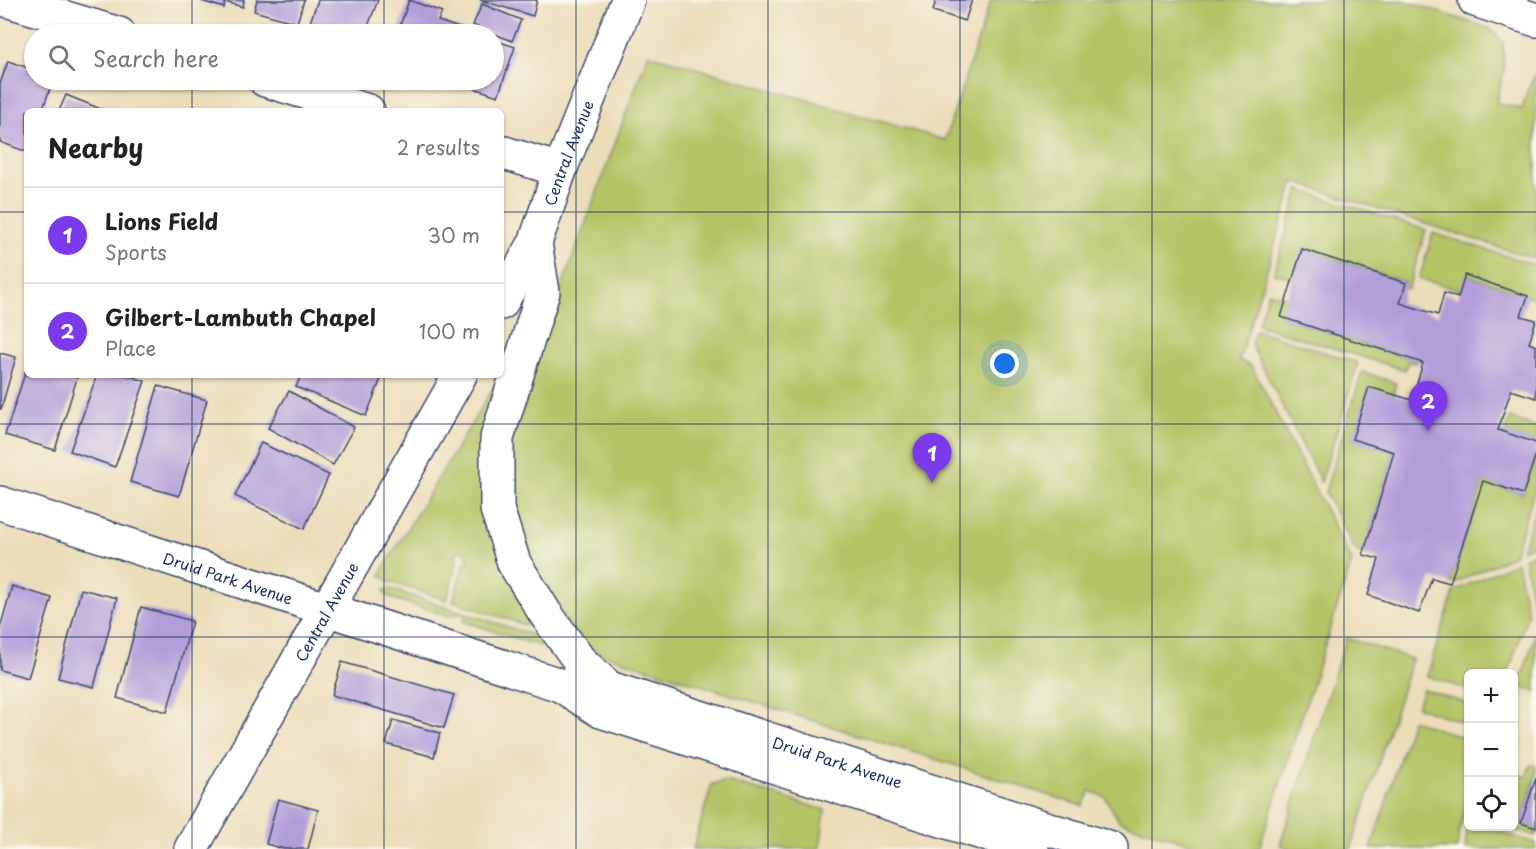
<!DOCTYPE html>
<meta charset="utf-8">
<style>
body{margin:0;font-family:"Playpen Sans",sans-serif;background:#f6f6f6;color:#222}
.controls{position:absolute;right:18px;bottom:18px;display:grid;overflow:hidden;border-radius:9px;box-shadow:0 2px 4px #0004}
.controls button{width:54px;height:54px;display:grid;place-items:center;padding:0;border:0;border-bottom:2px solid #e0e0e0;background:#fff;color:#222;font:30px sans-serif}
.you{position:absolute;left:1005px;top:364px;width:21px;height:21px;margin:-15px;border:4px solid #fff;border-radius:50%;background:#1a73e8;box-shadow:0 0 0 9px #1a73e833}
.badge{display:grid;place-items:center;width:39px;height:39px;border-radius:50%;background:#7c3aed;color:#fff;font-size:20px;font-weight:700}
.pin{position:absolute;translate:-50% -50px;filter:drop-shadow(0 2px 3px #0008)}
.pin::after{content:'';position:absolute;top:32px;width:21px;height:18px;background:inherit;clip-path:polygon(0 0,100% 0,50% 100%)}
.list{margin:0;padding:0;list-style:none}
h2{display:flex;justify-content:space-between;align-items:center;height:78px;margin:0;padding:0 24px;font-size:26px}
h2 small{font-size:20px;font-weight:400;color:#767676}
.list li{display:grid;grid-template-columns:39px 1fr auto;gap:18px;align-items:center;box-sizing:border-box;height:96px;padding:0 24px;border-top:2px solid #e0e0e0}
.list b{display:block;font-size:22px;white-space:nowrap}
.list p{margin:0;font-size:20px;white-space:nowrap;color:#767676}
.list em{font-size:20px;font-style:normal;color:#767676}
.icon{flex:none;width:33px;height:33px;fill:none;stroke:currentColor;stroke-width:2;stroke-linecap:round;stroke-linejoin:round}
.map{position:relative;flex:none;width:1536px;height:849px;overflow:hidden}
.search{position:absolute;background:#fff;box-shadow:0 2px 4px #0004;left:24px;top:24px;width:480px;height:66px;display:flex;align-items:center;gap:15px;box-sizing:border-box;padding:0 21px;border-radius:33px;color:#767676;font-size:22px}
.panel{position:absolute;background:#fff;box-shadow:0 2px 4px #0004;left:24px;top:108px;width:480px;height:270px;border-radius:9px}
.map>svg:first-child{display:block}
</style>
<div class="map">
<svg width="1536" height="849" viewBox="0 0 1536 849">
<rect width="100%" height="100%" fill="#fbf7ec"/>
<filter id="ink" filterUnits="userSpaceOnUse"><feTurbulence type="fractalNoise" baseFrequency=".0167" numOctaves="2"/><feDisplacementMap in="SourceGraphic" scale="12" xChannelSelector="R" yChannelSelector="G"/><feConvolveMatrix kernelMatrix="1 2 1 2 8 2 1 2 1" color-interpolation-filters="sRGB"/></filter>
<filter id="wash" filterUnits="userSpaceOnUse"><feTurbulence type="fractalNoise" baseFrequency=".008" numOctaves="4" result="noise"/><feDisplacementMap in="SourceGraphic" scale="24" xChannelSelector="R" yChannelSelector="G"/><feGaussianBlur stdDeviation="1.35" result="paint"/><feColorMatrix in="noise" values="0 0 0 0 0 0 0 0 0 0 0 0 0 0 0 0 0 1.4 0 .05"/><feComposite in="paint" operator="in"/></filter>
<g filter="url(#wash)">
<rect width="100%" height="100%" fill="#ecddb9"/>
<!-- green -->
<g fill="#b4c365" stroke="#687962" stroke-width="1.5">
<polygon points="991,0 1403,0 1490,29 1503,42 1504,71 1496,103 1522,109 1527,91 1536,72 1536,259 1294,182 1239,360 1252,367 1352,561 1259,849 1208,849 1119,821 1105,797 1090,791 1083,806 599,653 580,638 544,592 549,587 547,583 537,577 532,568 512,502 512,440 524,389 648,54 945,140"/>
<polygon points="1299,190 1426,230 1408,289 1404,288 1405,282 1303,249 1294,279 1274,273"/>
<polygon points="1433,233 1536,265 1536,299 1466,275 1461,290 1419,279"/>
<polygon points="1268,292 1288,298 1281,317 1416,361 1415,363 1408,362 1405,370 1258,325"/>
<polygon points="1256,330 1358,363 1321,482 1251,344"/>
<polygon points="1362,372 1396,383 1393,395 1352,439 1394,452 1363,555 1354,548 1325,492"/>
<polygon points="498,386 488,443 546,632 453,601 464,564 468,561 468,556 464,551 459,551 456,555 457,562 447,600 390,582 381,576 383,569 494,387"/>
<polygon points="1510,418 1536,427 1536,443 1505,433"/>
<polygon points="1536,454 1536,485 1514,555 1455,583 1450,583 1483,481 1523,494"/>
<polygon points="1536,507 1536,543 1522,550"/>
<polygon points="1536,552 1536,603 1532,601 1524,558"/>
<polygon points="1517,562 1528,614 1508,673 1468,674 1468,690 1427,676 1454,591"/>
<polygon points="390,589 536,636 547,642 540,646 463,621 465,615 461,614 448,616 394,599 385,594 384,590"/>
<polygon points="1536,632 1536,692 1519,686"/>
<polygon points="1346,638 1412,659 1351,849 1292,849 1280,845"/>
<polygon points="1423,689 1468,704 1468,724 1417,707"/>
<polygon points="1412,720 1468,739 1468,796 1459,832 1457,849 1371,849"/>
<polygon points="1530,765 1536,766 1536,776 1521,823 1536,828 1536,836 1508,827 1514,826 1514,773 1526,777"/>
<polygon points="727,781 825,810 820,849 693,849 712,784"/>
<polygon points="1468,821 1468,826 1483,827 1536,843 1536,849 1465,849"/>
</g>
<g id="blocks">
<!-- building -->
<g fill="#b29dd9">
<polygon points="198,0 244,0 243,7 225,2 224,8"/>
<polygon points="257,0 304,0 297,23 254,11"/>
<polygon points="318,0 378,0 365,34 327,34 308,28"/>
<polygon points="409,0 442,12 438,21 477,34 397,34"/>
<polygon points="480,0 537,0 533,16"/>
<polygon points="936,0 972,0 965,21 933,11"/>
<polygon points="482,4 521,20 512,41 473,25"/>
<polygon points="494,40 515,47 498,96 450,80 494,80"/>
<polygon points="8,61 34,70 34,80 53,80 42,111 27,111 27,152 0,142 0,84"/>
<polygon points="66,95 106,111 59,111"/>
<polygon points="1302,249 1406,283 1400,303 1438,315 1444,293 1458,298 1465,275 1528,296 1521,316 1536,320 1529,343 1536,346 1536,398 1511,390 1498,430 1536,443 1536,454 1523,494 1483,481 1450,583 1432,578 1419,613 1368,595 1379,559 1363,555 1394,452 1352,439 1369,387 1412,400 1423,363 1281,317"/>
<polygon points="0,353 16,357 1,409 0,409"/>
<polygon points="27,367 27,375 78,375 55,450 5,435"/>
<polygon points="97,375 126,375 145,381 115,467 70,451"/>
<polygon points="301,375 371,375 381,379 366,416 296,387"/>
<polygon points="158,386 207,400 179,496 130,482"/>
<polygon points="289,391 354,427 333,465 268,428"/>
<polygon points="261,443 329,475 304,529 235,496"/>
<polygon points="12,586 52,598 28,678 0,670 0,628"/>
<polygon points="81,589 117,598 94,687 58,678"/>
<polygon points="141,607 192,621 167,712 117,698"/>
<polygon points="342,662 454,695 444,728 332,695"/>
<polygon points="393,720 440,733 434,757 386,744"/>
<polygon points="1536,778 1536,828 1521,823"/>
<polygon points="278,799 318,810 308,849 284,849 266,844"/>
</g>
</g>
</g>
<g filter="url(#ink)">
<use href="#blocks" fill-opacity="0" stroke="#3a496c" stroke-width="1.5"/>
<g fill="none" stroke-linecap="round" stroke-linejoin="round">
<!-- minor casing -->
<g stroke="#3a496c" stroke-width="36">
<g id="minor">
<polyline points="6,0 119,34"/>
<polyline points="1475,0 1536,20"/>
<polyline points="265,80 368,111"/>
<polyline points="501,152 560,170"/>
</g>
</g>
<!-- tertiary casing -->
<g stroke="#3a496c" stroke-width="36">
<g id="tertiary">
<path id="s1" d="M0 503 560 685 609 688 1111 849"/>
<polyline points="562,686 601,711 1032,849"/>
</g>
</g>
<!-- secondary casing -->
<g stroke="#3a496c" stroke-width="36">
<g id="secondary">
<polyline points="535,243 543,292 497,438 497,509 514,563 545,613 579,660 609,688"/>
<path id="s2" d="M501 303 535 243 560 170 628 0"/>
<path id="s3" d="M191 849 460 375"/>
</g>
</g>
<!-- minor -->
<use href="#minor" stroke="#fff" stroke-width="33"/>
<!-- tertiary -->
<use href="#tertiary" stroke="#fff" stroke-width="33"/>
<!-- secondary -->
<use href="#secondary" stroke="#fff" stroke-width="33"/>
</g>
</g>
<!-- grid -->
<path fill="none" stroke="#1b2f5e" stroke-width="1.5" stroke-opacity="0.55" d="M192 0V34M384 0V34M576 0V849M768 0V849M960 0V849M1152 0V849M1344 0V849M192 80V111M384 80V111M0 212H27M501 212H1536M192 375V849M384 375V849M0 424H1536M0 637H1536"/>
<g text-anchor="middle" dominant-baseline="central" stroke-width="5" stroke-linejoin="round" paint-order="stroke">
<!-- street labels -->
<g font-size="15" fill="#1b2f5e" stroke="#fbf7ec">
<text stroke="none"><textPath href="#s2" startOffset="165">Central Avenue</textPath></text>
<text stroke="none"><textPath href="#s1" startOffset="240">Druid Park Avenue</textPath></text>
<text stroke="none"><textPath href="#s3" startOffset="273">Central Avenue</textPath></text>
<text stroke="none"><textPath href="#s1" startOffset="878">Druid Park Avenue</textPath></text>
</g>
</g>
</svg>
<div class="controls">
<button>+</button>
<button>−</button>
<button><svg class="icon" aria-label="locate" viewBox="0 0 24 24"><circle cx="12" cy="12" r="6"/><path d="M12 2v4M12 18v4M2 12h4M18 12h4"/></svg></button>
</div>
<div class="you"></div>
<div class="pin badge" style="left:932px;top:483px">1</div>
<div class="pin badge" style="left:1428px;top:431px">2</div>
<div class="search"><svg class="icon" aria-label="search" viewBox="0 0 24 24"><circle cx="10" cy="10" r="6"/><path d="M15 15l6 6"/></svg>Search here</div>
<section class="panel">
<h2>Nearby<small>2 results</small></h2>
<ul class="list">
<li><span class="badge">1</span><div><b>Lions Field</b><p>Sports</p></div><em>30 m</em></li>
<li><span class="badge">2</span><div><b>Gilbert-Lambuth Chapel</b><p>Place</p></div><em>100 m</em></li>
</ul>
</section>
</div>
